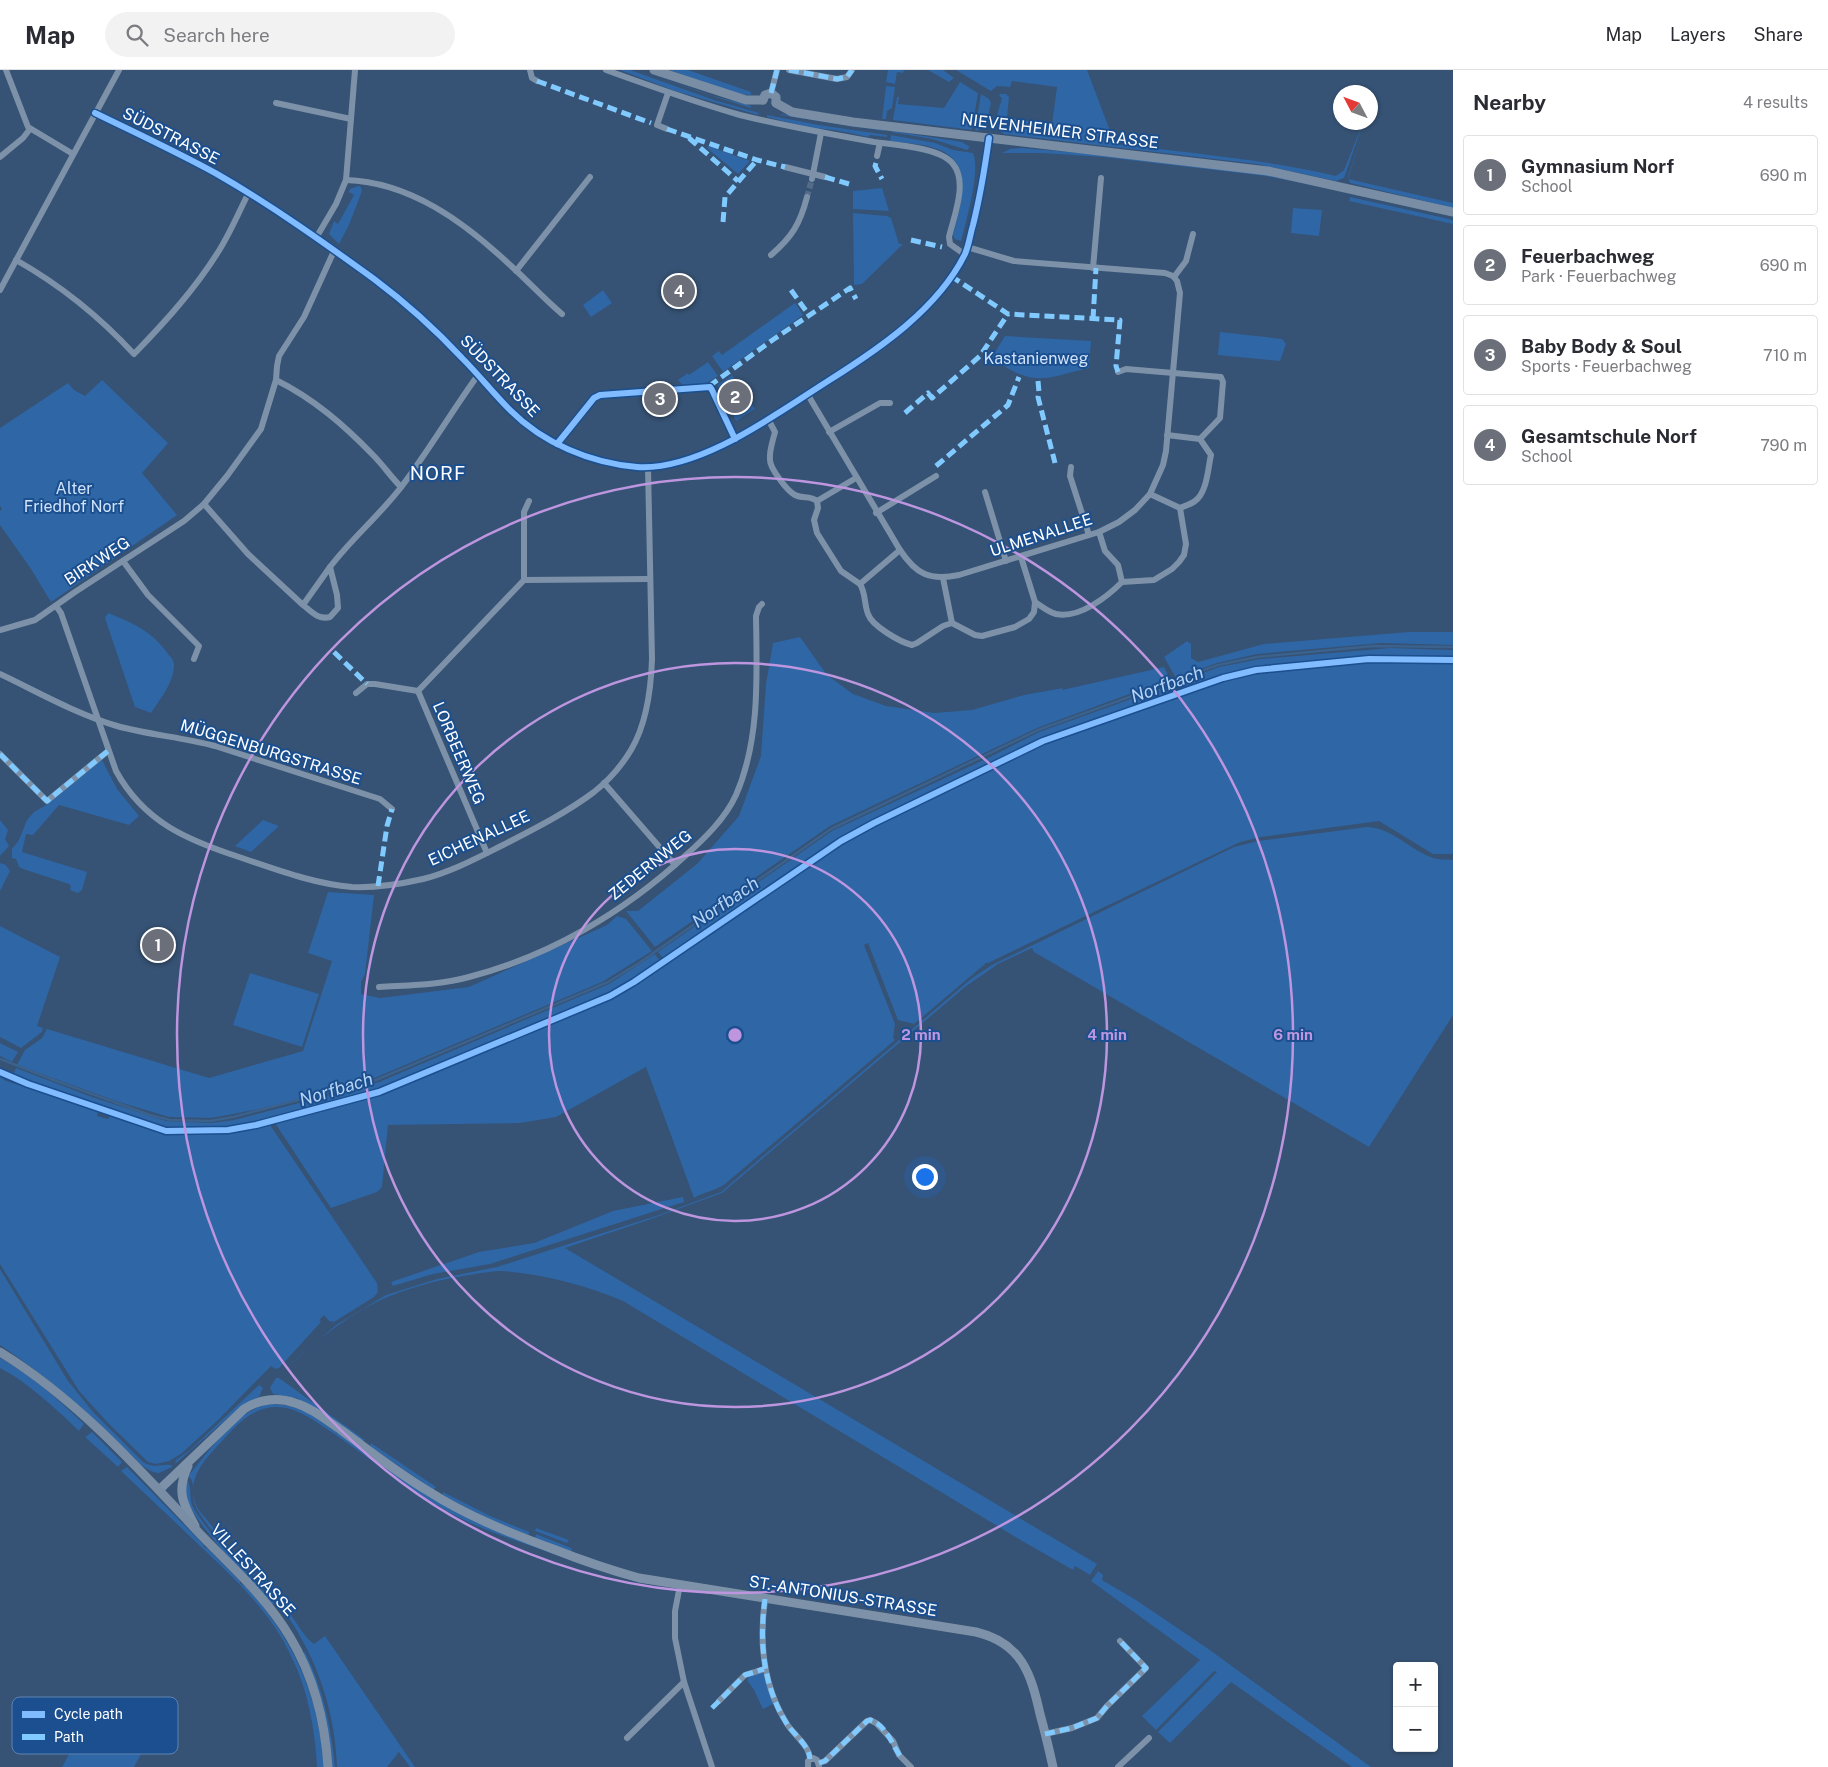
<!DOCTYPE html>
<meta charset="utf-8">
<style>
body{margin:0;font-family:"Public Sans",sans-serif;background:#f2f2f3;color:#2b2b33}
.controls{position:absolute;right:15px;bottom:15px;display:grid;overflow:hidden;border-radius:5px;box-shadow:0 1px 4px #0004}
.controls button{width:45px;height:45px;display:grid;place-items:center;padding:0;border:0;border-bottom:1px solid #e1e1e2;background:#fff;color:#2b2b33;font:25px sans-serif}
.compass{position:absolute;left:1333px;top:15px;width:45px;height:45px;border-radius:50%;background:#fff;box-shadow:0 1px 4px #0004;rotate:311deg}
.you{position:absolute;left:924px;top:1106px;width:18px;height:18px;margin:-12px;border:4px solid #fff;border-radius:50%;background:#1a73e8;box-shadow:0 0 0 8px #1a73e833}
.badge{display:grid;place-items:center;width:32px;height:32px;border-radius:50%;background:#6b6f79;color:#fff;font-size:16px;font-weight:700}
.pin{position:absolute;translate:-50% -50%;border:2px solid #fff;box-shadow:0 1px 5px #0006}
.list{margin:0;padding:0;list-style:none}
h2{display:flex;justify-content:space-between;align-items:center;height:65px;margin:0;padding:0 20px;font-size:21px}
h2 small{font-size:16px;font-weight:400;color:#7c7c81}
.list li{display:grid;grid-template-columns:32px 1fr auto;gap:15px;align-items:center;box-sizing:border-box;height:80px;margin:0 10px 10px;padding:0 10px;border:1px solid #e1e1e2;border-radius:5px}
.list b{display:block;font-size:19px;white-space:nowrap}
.list p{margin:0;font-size:16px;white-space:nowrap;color:#7c7c81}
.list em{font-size:16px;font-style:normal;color:#7c7c81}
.icon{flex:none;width:28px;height:28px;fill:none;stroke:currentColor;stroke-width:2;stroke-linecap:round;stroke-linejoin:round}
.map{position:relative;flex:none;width:1453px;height:1697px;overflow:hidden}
header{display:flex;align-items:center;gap:30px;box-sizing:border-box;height:70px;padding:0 25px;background:#fff;border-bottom:1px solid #e1e1e2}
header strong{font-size:24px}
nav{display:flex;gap:28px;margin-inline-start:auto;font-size:18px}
.search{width:350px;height:45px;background:#f2f2f3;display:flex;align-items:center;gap:12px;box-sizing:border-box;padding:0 18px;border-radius:28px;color:#7c7c81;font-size:19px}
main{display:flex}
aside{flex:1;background:#fff}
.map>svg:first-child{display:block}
</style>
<header>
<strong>Map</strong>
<div class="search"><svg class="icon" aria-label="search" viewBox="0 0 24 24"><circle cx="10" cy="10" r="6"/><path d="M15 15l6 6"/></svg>Search here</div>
<nav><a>Map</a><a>Layers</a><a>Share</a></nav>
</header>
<main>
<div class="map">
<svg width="1453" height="1697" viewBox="0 0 1453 1697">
<rect width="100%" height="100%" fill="#365274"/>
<!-- green -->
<g fill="#2f66a5">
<polygon points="620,0 630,0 714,30 759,43 758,45 675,21"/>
<polygon points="639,0 710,25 751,36 751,38 706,24"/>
<polygon points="669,0 688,0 751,22 751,25 737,24"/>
<polygon points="888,0 904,0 903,3 897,2 895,14 886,12"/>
<polygon points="928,0 943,0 954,8 949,12"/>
<path d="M956 0H1087L1115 74C1189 83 1263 89 1336 106L1344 100 1363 53 1344 108 1336 111 1257 94 1004 64C991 56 999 40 1002 28L999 26 1000 24H1006L1009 27 1007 48 1052 54 1057 17 1012 11 1010 17 997 16 991 21Z"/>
<polygon points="960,12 978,23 972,60 893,50 897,27 899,27 898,34 944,38"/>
<polygon points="886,16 895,17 892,38 887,41 886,49 882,49"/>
<polygon points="981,24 989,29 991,33 986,55 977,61 975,60"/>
<polygon points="781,44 884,60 884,61 781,45"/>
<path d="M767 45 819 55 887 65V67L870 65 869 67C855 64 826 57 815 59L767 47Z"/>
<polygon points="1366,53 1348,109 1453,133 1453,138 1350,113 1348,107"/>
<polygon points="892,61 962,72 970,77 967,80 932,69 891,62"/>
<path d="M891 65 935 73 953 80 973 83C981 100 966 152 961 171L955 169 953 166C960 138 975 95 940 80 925 74 906 73 890 71Z"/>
<polygon points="708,76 750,91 738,104 707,78"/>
<polygon points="1022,78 1104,85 1272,105 1337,120 1266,106 1103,87 1042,83 1002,83 1010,79"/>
<polygon points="358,116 361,117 362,121 349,155 339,174 329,164 334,151 338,154 354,125 349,122 350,119"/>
<polygon points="882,118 889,141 853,139 853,121"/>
<polygon points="1350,127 1449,149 1453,151 1453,154 1349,131"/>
<polygon points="1293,138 1322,140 1319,166 1291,163"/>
<polygon points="853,143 887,146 891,148 899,174 903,174 862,214 854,215"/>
<polygon points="603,220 612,233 591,247 583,235"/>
<polygon points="795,233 803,245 723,302 712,286 719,281 722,285"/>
<polygon points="1220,262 1282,269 1286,274 1280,291 1218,285"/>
<path d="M1005 266 1091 271 1089 298C1043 309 1032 318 992 287Z"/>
<polygon points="708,292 718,306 705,314 683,315 678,310 688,303 689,305"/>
<polygon points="732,305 755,339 736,351 717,315"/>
<polygon points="102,310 168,373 142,403 177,445 51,532 31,499 0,455 0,441 2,439 0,436 0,358 68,313 74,320 85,326"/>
<path d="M108 543C133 553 152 561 168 584 172 588 175 592 174 598 172 615 160 629 151 643L135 637 105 548Z"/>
<polygon points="1409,562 1453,562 1453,575 1381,573 1257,584 1217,593 1176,608 1164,587 1187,571 1191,574 1191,588 1198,592 1264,574"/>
<polygon points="800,567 827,605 853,624 886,636 934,643 972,640 1024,625 1063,618 1062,620 1164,597 1170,609 1037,658 830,756 655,877 626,841 638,841 697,794 739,746 761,686 766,614 773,573"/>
<polygon points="1390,578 1453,580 1453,588 1383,586 1256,598 1232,603 1180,621 1177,613 1219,597 1260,589"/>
<path d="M1388 591 1453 594V784H1433L1379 751 1261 767 1240 772 988 893H985V894L914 954 898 950 868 873 864 875 895 954 893 968 895 970 725 1114C715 1121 701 1123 694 1128L646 997 556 1047 520 1053 388 1055 382 1117 377 1122 331 1138 275 1053 388 1021 606 931 628 919 840 774 868 758 1045 674 1227 609 1253 604 1367 592Z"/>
<polygon points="1173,614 1176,623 1044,669 857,758 664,889 658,882 832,761 994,685 1039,662"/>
<polygon points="102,690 117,719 139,746 129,755 59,735 33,765 26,764 22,782 87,802 82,820 78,823 70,820 71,816 69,814 23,799 19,797 16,789 12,788 12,779 19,770 27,750 34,742 48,734"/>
<polygon points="0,750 8,760 5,769 9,776 0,786"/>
<polygon points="263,750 279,756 251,782 235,776"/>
<path d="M1367 757C1393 758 1410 780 1433 788 1439 790 1446 789 1453 790V945L1369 1077 1034 882 1032 878 998 894 965 917 722 1123 648 1150 565 1178 1097 1494 1090 1505 1075 1496 1073 1500 1024 1472 623 1231C585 1215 543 1204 501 1201 493 1201 483 1203 475 1204 428 1211 382 1224 343 1252 321 1267 301 1285 281 1303L336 1255 386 1225 437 1209 497 1197 659 1145 721 1122 971 909 992 895 1234 777 1258 771Z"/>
<polygon points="0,793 6,795 10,801 0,821"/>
<polygon points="328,822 374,825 365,904 361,912 361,924 380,928 469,917 607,855 617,846 626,849 652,881 602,912 372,1009 269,1037 228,1045 210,1048 169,1047 119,1032 17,995 25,980 42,968 47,959 209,1008 303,981 332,891 308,883"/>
<polygon points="0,856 60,887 37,956 43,958 42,962 21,978 0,967"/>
<polygon points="655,884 660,891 627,914 606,926 378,1020 247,1055 179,1060 163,1058 12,1007 16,998 92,1027 166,1051 211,1053 234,1050 379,1012 609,914"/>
<polygon points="250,903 319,924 302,977 233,955"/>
<polygon points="0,973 18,982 12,992 0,986"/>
<polygon points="0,1007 6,1011 98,1040 97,1046 107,1049 114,1045 173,1063 221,1062 270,1055 377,1213 378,1222 374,1227 334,1252 329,1251 324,1245 319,1250 321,1252 279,1298 275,1299 271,1296 216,1352 181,1384 169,1391 156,1394 148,1392 108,1353 79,1321 0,1194"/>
<polygon points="683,1127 684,1132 668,1137 490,1194 433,1204 393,1216 391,1212 479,1182 534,1173 613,1141"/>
<path d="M0 1199 68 1311 93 1342 143 1392C156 1400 165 1392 173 1396L172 1397 159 1403C145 1402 135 1388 125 1379 87 1341 45 1305 0 1275Z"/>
<path d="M0 1288C31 1305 58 1329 84 1354L79 1361C55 1338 30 1314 0 1298Z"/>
<polygon points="276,1308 279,1308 365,1370 362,1371 305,1332 296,1328 273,1324 270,1318"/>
<polygon points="259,1315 263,1318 259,1327 237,1340 175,1394 176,1390 190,1380"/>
<path d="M268 1334C284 1334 296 1337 310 1344L411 1414 554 1484C520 1472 484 1461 452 1444 410 1420 372 1390 333 1363 316 1352 296 1336 275 1337 247 1338 230 1363 212 1382 200 1395 188 1413 195 1432 197 1439 203 1445 208 1451 229 1480 256 1503 279 1529 290 1541 297 1556 308 1569L314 1574 325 1566 415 1697H410L399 1682 387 1697H337C335 1633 311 1571 269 1522 251 1501 229 1483 212 1461 206 1452 197 1442 194 1432 191 1423 196 1413 189 1407V1405C211 1379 234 1342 268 1334Z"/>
<polygon points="92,1362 122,1392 118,1397 85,1367"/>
<polygon points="371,1373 436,1417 433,1420 370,1376"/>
<path d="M127 1397 203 1474 205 1478H207L240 1511V1513L247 1518C295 1572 318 1624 324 1697H317C315 1659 308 1620 291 1586 271 1542 233 1507 199 1475 173 1450 147 1426 121 1401Z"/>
<path d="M187 1410C193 1418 188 1430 194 1439 214 1471 242 1497 267 1525L274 1533 272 1535C254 1513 185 1446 185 1421 185 1417 186 1413 187 1410Z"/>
<path d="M443 1422 490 1446 529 1462V1464L528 1465C498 1454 470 1440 443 1425Z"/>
<polygon points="536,1458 569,1470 567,1473 535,1461"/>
<polygon points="536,1464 571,1478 573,1483 535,1468"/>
<polygon points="1098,1501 1103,1505 1102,1510 1136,1530 1207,1578 1371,1697 1352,1697 1231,1612 1170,1673 1158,1662 1217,1602 1214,1601 1156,1660 1142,1646 1200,1590 1091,1511"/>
<path d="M305 1582C323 1619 331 1656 335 1697H332C330 1656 319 1620 303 1583Z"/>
<polygon points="763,1602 774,1632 773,1634 763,1639 754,1620 747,1610 749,1606"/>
<polygon points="90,1647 146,1675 134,1697 62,1697"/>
</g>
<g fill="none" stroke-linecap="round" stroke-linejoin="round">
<!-- stream -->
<polyline stroke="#3b618d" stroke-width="2.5" points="0,989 59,1012 150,1045 170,1050 210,1051 233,1047 376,1010 608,912 639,893 831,759 1038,660 1218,595 1257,587 1373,576 1453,577"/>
<!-- minor-tunnel -->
<polyline stroke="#546c89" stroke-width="6" stroke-dasharray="6 3" stroke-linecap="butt" points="807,127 812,109"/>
<!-- minor -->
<g stroke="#7d92a8" stroke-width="6">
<polyline points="6,0 28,57 73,84"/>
<polyline points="530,0 532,8 537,11"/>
<path d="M606 0C650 16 694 32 740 45 784 56 829 64 874 72 894 75 940 77 953 94 968 112 954 146 949 167L950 174 964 184"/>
<polyline points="789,0 837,9 847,7 852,0"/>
<polyline points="771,23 777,0"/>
<polyline points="276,33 351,49"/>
<path d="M95 43C136 63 177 82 217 104 271 135 323 172 374 209 406 233 435 259 462 288 479 305 493 323 510 340 543 373 590 393 637 397 700 401 776 344 828 311 879 279 938 239 965 184 969 175 970 165 973 155 980 127 985 97 989 68"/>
<polyline points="667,59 657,55 668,23"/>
<polyline points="877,86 880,73"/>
<polyline points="0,87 23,68 30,59"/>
<polyline points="785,97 825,107"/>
<polyline points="812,109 821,63"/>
<path d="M346 110C410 112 464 152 509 194 527 210 543 228 562 244"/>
<polyline points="316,168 336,134 346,110 355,0"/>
<path d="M771 185C792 167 800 154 807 127"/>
<path d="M16 190C62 216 98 245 134 284 166 251 196 218 220 179 231 161 239 142 248 124"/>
<polyline points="1093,198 1101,108"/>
<polyline points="516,201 590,107"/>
<polyline points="1174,207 1186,191 1193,164"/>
<polyline points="0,220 119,0"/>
<polyline points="1118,302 1126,299 1221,307 1223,312 1220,348 1200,369"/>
<path d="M276 310C314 329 344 355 373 385 383 395 391 407 401 417"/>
<path d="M808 325 900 480C916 504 929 511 959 505L1099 462 1119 452 1135 440 1150 424 1163 395 1166 381 1180 223 1177 211 1173 206 1165 203 1014 191 967 177"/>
<path d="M768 349 775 362C773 370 769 381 770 390 770 398 787 421 795 425 803 429 810 425 817 431L856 408"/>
<polyline points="829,362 880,333 890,333"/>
<path d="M1167 365 1200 369 1211 385C1208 398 1207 423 1195 431 1191 434 1185 436 1180 438"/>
<polyline points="557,374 594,328 600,325 710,317 712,320 735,369"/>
<polyline points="1071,397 1070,406 1089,465"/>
<polyline points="985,422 1006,491"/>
<polyline points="817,431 818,438 814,450 817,463 841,501 860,514 900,480"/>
<path d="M204 434 248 484 303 535C312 542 318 550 330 547L338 538 337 525 330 497 303 535"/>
<polyline points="876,443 936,406"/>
<polyline points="123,491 148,525 199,576 194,589"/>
<path d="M330 497C352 468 380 445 402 416 429 380 452 341 478 305"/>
<polyline points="524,510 649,509"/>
<polyline points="1122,512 1154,510 1172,499 1179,492 1184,485 1186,474 1180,438 1150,424"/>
<path d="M860 514C866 524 864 534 868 544 872 556 900 572 912 575L917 573 943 556 952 553 943 508"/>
<path d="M1035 532C1041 536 1048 542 1056 544 1079 549 1107 527 1122 512L1118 495 1105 481 1099 462"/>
<path d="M56 536 61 543 116 701C144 752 187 770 239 787 275 799 314 814 352 817 375 818 401 814 423 809 451 802 477 788 503 775 534 759 566 743 594 722 608 711 622 695 631 680 647 653 651 620 652 589L648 397"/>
<polyline points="952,553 975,565 982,566 1015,557 1029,549 1034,542 1035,532 1021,487"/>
<polyline points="0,560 35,550 75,522 184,451 204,434 227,406 261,359 276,310 277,296 279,286 304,247 334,181"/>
<path d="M0 604C38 622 76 644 117 656 149 665 182 667 215 676L380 729 392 739"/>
<polyline points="418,621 487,783"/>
<polyline points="356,623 367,614 375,614 418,621 524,510 524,442 529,431"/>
<polyline points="0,684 47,731 108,681"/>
<polyline points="604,713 675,795"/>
<path d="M379 917C410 915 440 915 469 907 550 886 624 842 685 786 704 769 725 749 736 725 760 670 757 606 756 546L759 537 762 534"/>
<polyline points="680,1515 675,1541 675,1568 684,1612 712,1697"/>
<path d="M765 1529C759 1572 763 1616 787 1654 794 1665 809 1675 810 1689"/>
<polyline points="719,1631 745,1605 764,1599"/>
<polyline points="1045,1664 1072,1658 1097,1648 1107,1636 1146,1598 1120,1571"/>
<polyline points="627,1668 684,1612"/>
<polyline points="819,1693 825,1691 867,1651 870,1650 876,1653 893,1671 899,1685 911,1697"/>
<polyline points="808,1697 808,1691 813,1688 817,1690 819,1696"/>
<polyline points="1118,1697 1149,1668"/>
</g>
<!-- tertiary -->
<g stroke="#7d92a8" stroke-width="9">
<path d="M188 1396C176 1421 183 1434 195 1456"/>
<path d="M159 1420 244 1339C259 1329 278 1327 295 1333 312 1338 326 1350 341 1360 370 1381 398 1403 428 1421 467 1446 510 1463 553 1479 581 1490 610 1500 639 1508L976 1562C1022 1573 1031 1604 1040 1644 1045 1662 1049 1679 1053 1697"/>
</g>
<!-- secondary -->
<g stroke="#798da4" stroke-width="9">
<polyline points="654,0 746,30 763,30"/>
<polyline points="763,30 765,25 771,23 776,27 776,33"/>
<polyline points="776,33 792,42 853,52 1268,101 1453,142"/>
<path d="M0 1282C77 1329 139 1399 201 1465 232 1497 267 1528 290 1567 314 1607 325 1651 328 1697"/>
</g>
<!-- quiet -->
<g stroke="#80caff" stroke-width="5" stroke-dasharray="10 5" stroke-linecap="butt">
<polyline points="789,0 837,9 847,7 852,0"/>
<polyline points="537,11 651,53"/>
<polyline points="771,23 777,0"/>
<polyline points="667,59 757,90 785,97"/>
<polyline points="689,68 738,111"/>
<polyline points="876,93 875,96 882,109"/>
<polyline points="825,107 849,114"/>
<polyline points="723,152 725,127 757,90"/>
<polyline points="911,170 942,177"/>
<polyline points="951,206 1008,244 1120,250 1116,296 1118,302"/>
<polyline points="791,220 809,245"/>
<polyline points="1093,249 1096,198"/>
<polyline points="1038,311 1039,322 1038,327 1055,393"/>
<polyline points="710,317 712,314 774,269 850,218 856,229"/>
<polyline points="905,343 928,323 932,328 980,286 1008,244"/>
<polyline points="936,396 1008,335 1019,307"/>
<polyline points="334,582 367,614"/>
<polyline points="0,684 47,731 108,681"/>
<polyline points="378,816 387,756 392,739"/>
<path d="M765 1529C759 1572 763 1616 787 1654 794 1665 809 1675 810 1689"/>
<polyline points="712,1638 745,1605 764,1599"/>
<polyline points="1045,1664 1072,1658 1097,1648 1107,1636 1146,1598 1120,1571"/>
<path d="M819 1693 825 1691 867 1651 870 1650C888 1655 892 1678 903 1689"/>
</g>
<!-- cycleway casing -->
<g stroke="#1b4f8f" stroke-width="9">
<g id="cycleway">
<path d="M95 43C136 63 177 82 217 104 271 135 323 172 374 209 406 233 435 259 462 288 479 305 493 323 510 340 543 373 590 393 637 397 700 401 776 344 828 311 879 279 938 239 965 184 969 175 970 165 973 155 980 127 985 97 989 68"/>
<polyline points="557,374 594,328 600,325 710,317 712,320 735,369"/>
<polyline points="0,1002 28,1014 166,1061 228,1060 256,1055 379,1022 610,926 634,912 841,771 874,753 1043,671 1223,608 1256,600 1369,589 1453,590"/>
</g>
</g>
<!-- cycleway -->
<use href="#cycleway" stroke="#80bcff" stroke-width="6"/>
</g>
<!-- distance rings -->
<g fill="none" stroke="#bd96df" stroke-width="2.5">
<circle cx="735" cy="965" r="186"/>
<circle cx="735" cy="965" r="372"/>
<circle cx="735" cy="965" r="558"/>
</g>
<g text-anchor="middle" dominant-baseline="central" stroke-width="4" stroke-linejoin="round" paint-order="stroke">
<!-- street labels -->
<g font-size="16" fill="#fff" stroke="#1b4f8f">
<text transform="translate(1060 61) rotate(7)">NIEVENHEIMER STRASSE</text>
<text transform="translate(171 66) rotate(27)">SÜDSTRASSE</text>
<text transform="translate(500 306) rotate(46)">SÜDSTRASSE</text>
<text transform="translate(1041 465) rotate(-18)">ULMENALLEE</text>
<text transform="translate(97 491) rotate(-33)">BIRKWEG</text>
<text transform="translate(271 682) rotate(17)">MÜGGENBURGSTRASSE</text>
<text transform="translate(459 683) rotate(67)">LORBEERWEG</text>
<text transform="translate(479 768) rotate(-25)">EICHENALLEE</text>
<text transform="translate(650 795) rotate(-39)">ZEDERNWEG</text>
<text transform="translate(253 1500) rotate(48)">VILLESTRASSE</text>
<text transform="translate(843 1526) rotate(9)">ST.-ANTONIUS-STRASSE</text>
</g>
<!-- park labels -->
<g font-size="16" fill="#cfe3fa" stroke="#1b4f8f">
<text x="1036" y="288">Kastanienweg</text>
<text x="74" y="418">Alter<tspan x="74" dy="18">Friedhof Norf</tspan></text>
</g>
<!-- water labels -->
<g font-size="18" font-style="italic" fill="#b5d3f5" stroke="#1b4f8f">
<text transform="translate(1167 614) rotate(-20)">Norfbach</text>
<text transform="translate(725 832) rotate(-34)">Norfbach</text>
<text transform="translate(336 1019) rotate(-17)">Norfbach</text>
</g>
<!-- quarter labels -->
<g font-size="19" letter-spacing="1" fill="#fff" stroke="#1b4f8f">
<text x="438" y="403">NORF</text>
</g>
</g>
<!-- legend -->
<rect x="12" y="1627" width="166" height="57" rx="8" fill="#1b4f8f" stroke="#5f84b1" stroke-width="1"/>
<rect x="22" y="1641" width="23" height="7" fill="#80bcff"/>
<rect x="22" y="1664" width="23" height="6" fill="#80caff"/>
<g font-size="14" fill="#fff">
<text x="54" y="1649">Cycle path</text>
<text x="54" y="1672">Path</text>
</g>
<circle cx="735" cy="965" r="8" fill="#bd96df" stroke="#1b4f8f" stroke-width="2.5"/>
<g font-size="15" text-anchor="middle" font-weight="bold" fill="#bd96df" stroke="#1b4f8f" stroke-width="4" stroke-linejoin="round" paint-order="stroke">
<text x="921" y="970">2 min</text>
<text x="1107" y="970">4 min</text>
<text x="1293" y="970">6 min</text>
</g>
</svg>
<div class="controls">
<button>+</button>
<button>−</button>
</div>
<svg class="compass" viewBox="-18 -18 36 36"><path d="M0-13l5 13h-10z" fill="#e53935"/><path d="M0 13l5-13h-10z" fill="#7c7c81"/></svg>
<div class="you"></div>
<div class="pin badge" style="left:158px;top:875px">1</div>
<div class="pin badge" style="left:735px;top:327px">2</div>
<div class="pin badge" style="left:660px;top:329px">3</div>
<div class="pin badge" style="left:679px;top:221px">4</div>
</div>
<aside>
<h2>Nearby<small>4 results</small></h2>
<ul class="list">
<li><span class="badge">1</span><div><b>Gymnasium Norf</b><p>School</p></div><em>690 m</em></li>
<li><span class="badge">2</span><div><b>Feuerbachweg</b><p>Park · Feuerbachweg</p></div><em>690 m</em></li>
<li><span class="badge">3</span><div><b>Baby Body &amp; Soul</b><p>Sports · Feuerbachweg</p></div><em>710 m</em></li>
<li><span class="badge">4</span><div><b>Gesamtschule Norf</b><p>School</p></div><em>790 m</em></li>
</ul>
</aside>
</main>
